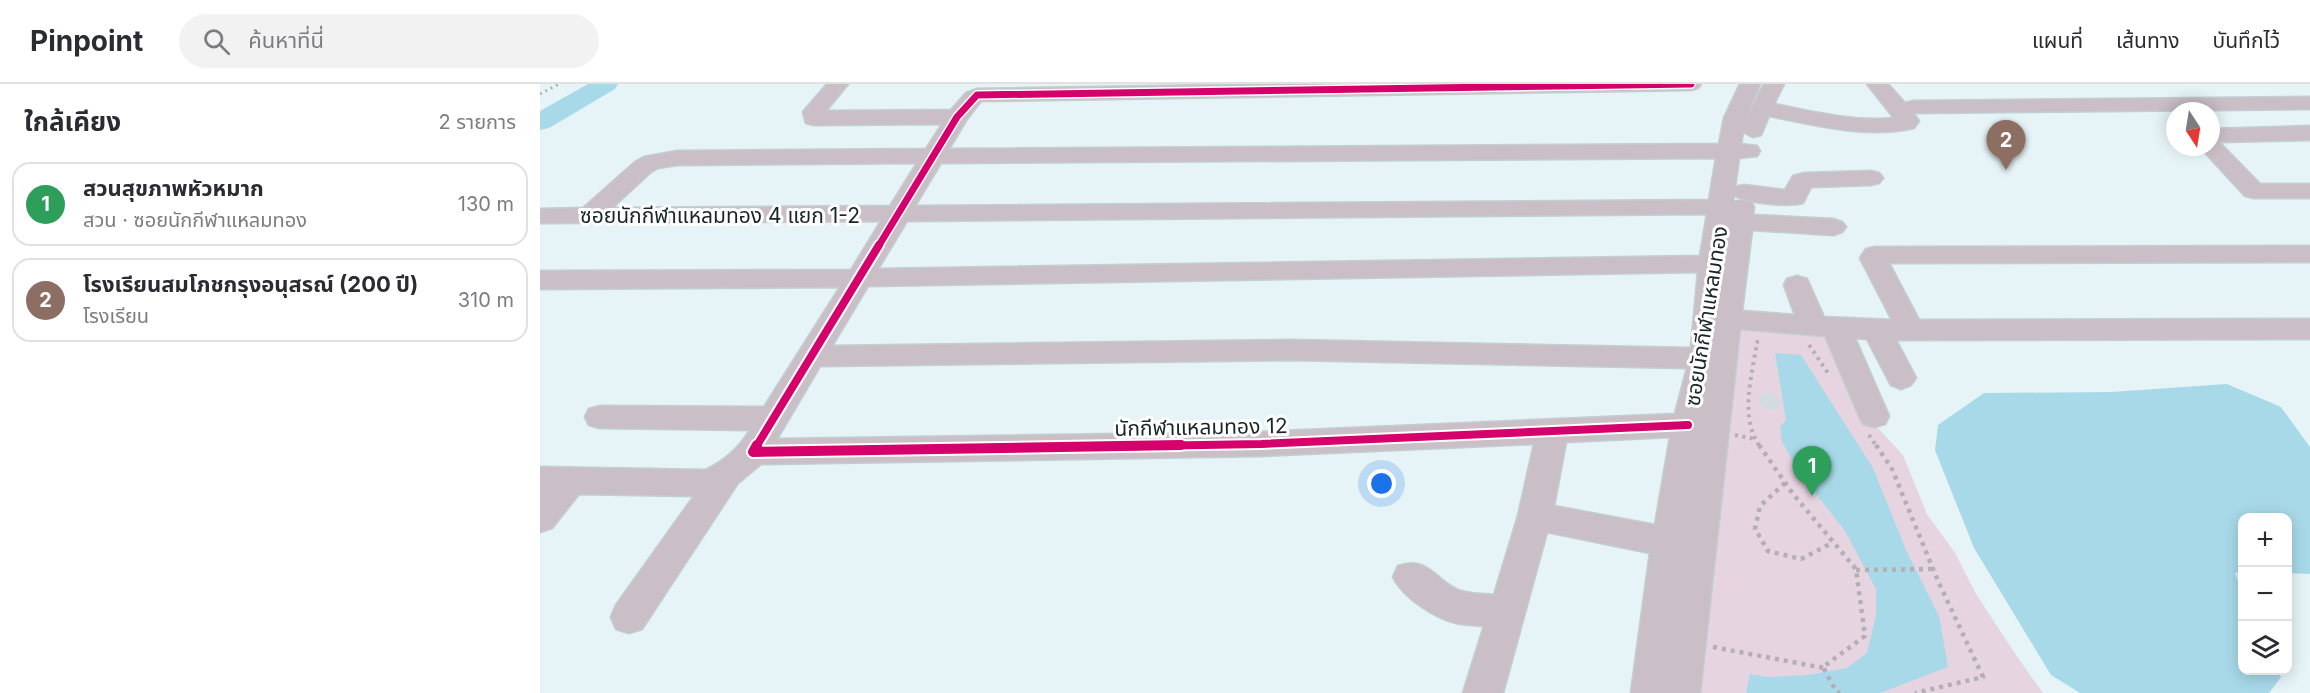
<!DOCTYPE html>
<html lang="th">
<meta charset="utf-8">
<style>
body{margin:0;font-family:Inter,"Noto Sans Thai",sans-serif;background:#f2f2f3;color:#2b2b33}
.controls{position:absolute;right:18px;bottom:18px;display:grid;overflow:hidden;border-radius:12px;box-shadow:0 3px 15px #0003}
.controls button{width:54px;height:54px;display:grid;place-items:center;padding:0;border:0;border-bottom:2px solid #e1e1e2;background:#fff;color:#2b2b33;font:30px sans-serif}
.compass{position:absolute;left:1626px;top:18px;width:54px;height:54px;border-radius:50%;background:#fff;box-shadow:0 3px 15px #0003;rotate:168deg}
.you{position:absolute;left:842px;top:400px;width:21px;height:21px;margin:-15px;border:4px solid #fff;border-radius:50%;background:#1a73e8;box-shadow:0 0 0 9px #1a73e833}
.badge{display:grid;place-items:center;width:39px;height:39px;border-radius:50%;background:#616d71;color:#fff;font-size:20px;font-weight:700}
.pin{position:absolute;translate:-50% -50px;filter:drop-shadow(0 2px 3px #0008)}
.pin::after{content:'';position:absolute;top:32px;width:21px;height:18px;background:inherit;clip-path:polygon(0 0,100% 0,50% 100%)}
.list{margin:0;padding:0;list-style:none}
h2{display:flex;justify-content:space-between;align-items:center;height:78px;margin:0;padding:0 24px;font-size:26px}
h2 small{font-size:20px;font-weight:400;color:#7c7c81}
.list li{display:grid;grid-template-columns:39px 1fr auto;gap:18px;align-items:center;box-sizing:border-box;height:84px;margin:0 12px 12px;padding:0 12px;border:2px solid #e1e1e2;border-radius:18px}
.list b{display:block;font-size:22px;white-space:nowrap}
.list p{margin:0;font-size:20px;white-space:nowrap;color:#7c7c81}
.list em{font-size:20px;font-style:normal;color:#7c7c81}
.icon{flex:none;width:33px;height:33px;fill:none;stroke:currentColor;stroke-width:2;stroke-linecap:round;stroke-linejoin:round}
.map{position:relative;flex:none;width:1770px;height:609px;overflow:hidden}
header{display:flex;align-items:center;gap:36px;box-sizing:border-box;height:84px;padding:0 30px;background:#fff;border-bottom:2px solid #e1e1e2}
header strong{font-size:28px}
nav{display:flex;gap:33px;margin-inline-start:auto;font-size:21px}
.search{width:420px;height:54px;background:#f2f2f3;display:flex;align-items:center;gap:15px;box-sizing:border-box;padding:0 21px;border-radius:33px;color:#7c7c81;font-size:22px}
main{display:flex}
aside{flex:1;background:#fff}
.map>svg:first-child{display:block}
</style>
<header>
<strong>Pinpoint</strong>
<div class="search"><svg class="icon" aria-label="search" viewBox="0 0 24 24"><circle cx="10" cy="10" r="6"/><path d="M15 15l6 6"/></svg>ค้นหาที่นี่</div>
<nav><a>แผนที่</a><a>เส้นทาง</a><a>บันทึกไว้</a></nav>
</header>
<main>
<aside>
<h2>ใกล้เคียง<small>2 รายการ</small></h2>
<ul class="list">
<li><span class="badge" style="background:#2e9e5b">1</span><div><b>สวนสุขภาพหัวหมาก</b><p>สวน · ซอยนักกีฬาแหลมทอง</p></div><em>130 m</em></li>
<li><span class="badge" style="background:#8d6e63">2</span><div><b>โรงเรียนสมโภชกรุงอนุสรณ์ (200 ปี)</b><p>โรงเรียน</p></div><em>310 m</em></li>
</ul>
</aside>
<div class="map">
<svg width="1770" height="609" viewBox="0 0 1770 609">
<rect width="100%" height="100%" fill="#e6f4f8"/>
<!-- green -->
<polygon fill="#e6d4e1" points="1186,235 1292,250 1323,328 1363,371 1387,430 1415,469 1436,510 1478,574 1503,609 1140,609"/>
<!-- water -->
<g fill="#a8d9e9">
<polygon points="1235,269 1261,271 1333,384 1366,466 1399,532 1408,583 1340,609 1206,609 1210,590 1228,593 1268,591 1307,584 1327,569 1336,531 1336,505 1305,447 1258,387 1242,357 1240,343 1246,336"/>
<polygon points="1687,300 1741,323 1770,363 1770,490 1748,489 1748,434 1702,434 1702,488 1695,489 1702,507 1702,586 1738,587 1741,593 1729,609 1540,609 1511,591 1434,464 1395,366 1398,341 1444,309 1572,308"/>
</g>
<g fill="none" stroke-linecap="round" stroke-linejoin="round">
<!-- river -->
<polygon fill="#a8d9e9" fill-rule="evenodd" points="48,0 78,0 75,5 9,44 0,46 0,27"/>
</g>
<!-- building -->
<polygon fill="#d1dce0" points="1228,309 1237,314 1241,319 1235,326 1227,325 1220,321 1218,315 1221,310"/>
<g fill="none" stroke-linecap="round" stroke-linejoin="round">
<!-- minor casing -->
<g stroke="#c3ced1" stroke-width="3">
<g id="minor">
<path d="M287 0H308L286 27 411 26 426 9 437 5 742 0H1161L1158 4 1151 6 441 17 427 35 409 65 1179 60 1184 34 1200 0H1220L1206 34 1205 37 1224 0H1244L1234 20C1273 28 1314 38 1354 34L1327 0H1348L1365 19 1373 17 1770 13V25L1373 29 1379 37 1374 44C1326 55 1276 41 1229 32L1221 51 1213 53 1203 48 1201 60 1217 62 1220 67 1217 72 1199 74 1195 103 1204 101 1245 106 1253 92 1264 89 1331 87 1339 89 1343 94 1339 99 1331 101 1271 103 1263 119C1248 123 1206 119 1194 111L1193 118 1202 116 1211 118 1214 123 1213 131 1293 135 1302 138 1306 143 1302 148 1293 151 1212 146 1202 227 1255 231 1244 201 1247 195 1257 192 1267 195 1284 233 1352 236 1320 174 1326 165 1335 163 1770 162V178L1349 179 1379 236 1770 235V255L1356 256 1376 294 1371 301 1361 305 1351 301 1327 255 1315 254 1349 332 1345 340 1334 343 1323 340 1319 332 1285 252 1200 245 1160 609H1091L1110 469 1007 448 963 609H923L944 542C935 541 925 541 916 539 894 534 863 513 853 493L858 482C890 471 896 499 921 507 931 510 943 510 954 511L978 432 994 360 721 372 221 380 198 399 102 545 89 549 76 545 71 533 76 521 154 412 39 410 12 444 0 448V383L165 386C185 377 199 364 210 346L60 344 49 341 45 333 49 325 60 322 224 323 300 203 0 205V187L311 186 341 137 0 139V125L43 124 95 78 104 73 137 67 386 65 402 40 274 41 266 39 263 28ZM1176 74 1169 116 375 122 401 79ZM377 79 350 122 72 124 111 88 118 84 137 81ZM1167 130 1160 172 338 185 367 137ZM1158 188 1151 264 752 256 292 262 328 202ZM752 276 1147 284 1135 330 721 348 237 355 280 282ZM1130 353 1115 441 1014 422 1026 358Z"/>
<polygon points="1770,42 1770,56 1679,58 1720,100 1770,100 1770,114 1714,114 1705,112 1660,63 1671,63 1671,45"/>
</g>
</g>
<!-- path-far2 -->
<polyline stroke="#b3afb4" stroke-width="3" stroke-dasharray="2 4" stroke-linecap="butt" points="0,10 19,0"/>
<!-- path-far1 -->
<g stroke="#b3afb4" stroke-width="4" stroke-dasharray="3 4.5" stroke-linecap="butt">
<path d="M1219 258H1217C1212 293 1199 332 1220 363"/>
<polyline points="1269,261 1288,289"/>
<polyline points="1195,351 1215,355"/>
<polyline points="1329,351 1337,363"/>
</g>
<!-- path -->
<g stroke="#b3afb4" stroke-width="4.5" stroke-dasharray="4 5" stroke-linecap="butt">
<polyline points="1219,361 1253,410 1316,485 1325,552 1283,583 1296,607 1300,609"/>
<polyline points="1336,361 1352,385 1398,497 1443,593 1375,609"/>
<polyline points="1245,399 1220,422 1215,445 1228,467 1261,475 1292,459"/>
<polyline points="1316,486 1393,485"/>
<polyline points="1173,563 1284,584"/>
</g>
<!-- minor -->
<use href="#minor" fill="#cabfc6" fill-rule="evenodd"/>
<!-- cycleway-far2 casing -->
<g stroke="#fff" stroke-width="10">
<polyline id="cycleway-far2" points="338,163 417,33 437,11 1151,0"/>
</g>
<!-- cycleway-far1 casing -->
<g stroke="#fff" stroke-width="12">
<g id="cycleway-far1">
<polyline points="216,363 339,161"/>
<polyline points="545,363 721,360 1148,341"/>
</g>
</g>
<!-- cycleway casing -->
<g stroke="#fff" stroke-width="14">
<polyline id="cycleway" points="217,361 213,368 641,361"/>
</g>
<!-- cycleway-far2 -->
<use href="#cycleway-far2" stroke="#d6006c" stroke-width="7"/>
<!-- cycleway-far1 -->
<use href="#cycleway-far1" stroke="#d6006c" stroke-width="8"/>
<!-- cycleway -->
<use href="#cycleway" stroke="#d6006c" stroke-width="10"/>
</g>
<g text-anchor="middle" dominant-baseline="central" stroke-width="6" stroke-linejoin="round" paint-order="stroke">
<!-- street labels -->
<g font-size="21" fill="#1a2528" stroke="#fff">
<text x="180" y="131">ซอยนักกีฬาแหลมทอง 4 แยก 1-2</text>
<text transform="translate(1166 232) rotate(-81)">ซอยนักกีฬาแหลมทอง</text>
<text transform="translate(661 343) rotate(-1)">นักกีฬาแหลมทอง 12</text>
</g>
</g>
</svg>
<div class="controls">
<button>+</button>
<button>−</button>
<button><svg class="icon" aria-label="layers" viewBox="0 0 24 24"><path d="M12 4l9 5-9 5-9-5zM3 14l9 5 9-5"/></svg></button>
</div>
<svg class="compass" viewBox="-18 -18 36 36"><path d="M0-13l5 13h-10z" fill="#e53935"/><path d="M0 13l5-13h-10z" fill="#7c7c81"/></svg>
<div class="you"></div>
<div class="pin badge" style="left:1272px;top:412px;background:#2e9e5b">1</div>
<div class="pin badge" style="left:1466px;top:86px;background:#8d6e63">2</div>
</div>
</main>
